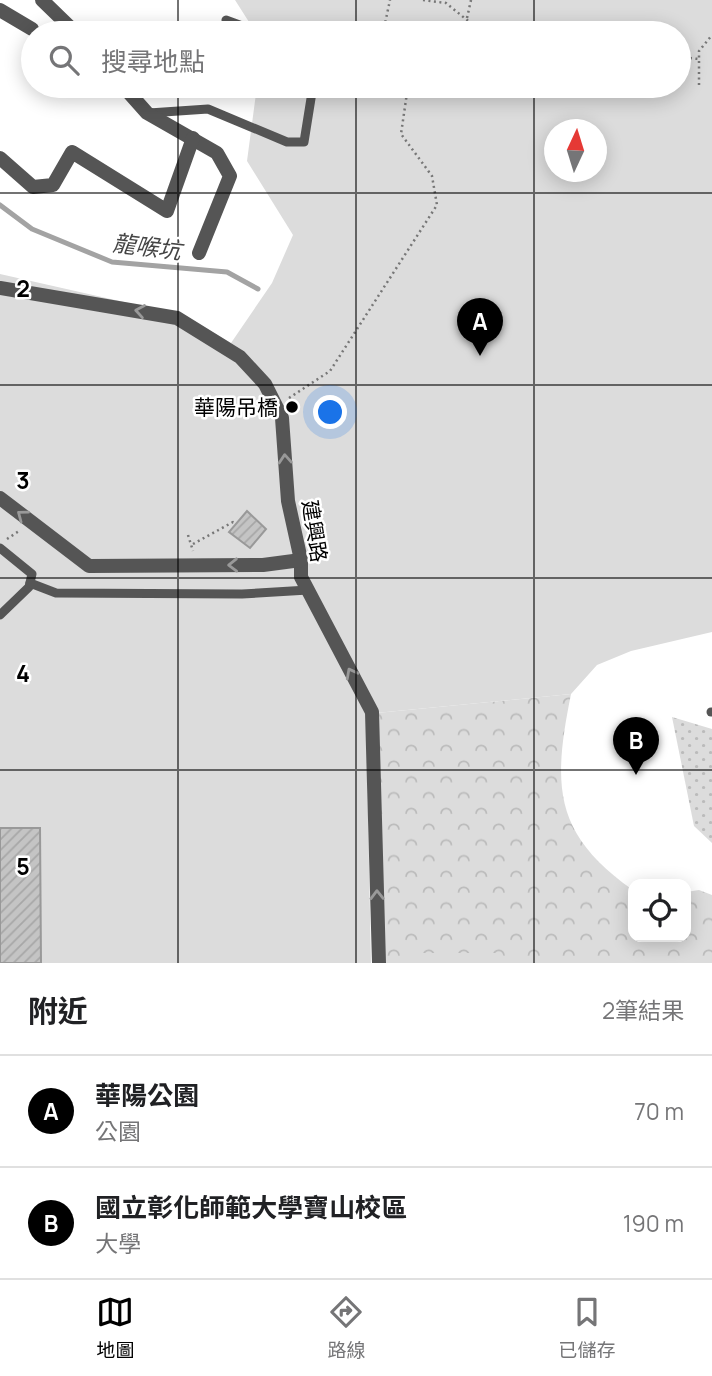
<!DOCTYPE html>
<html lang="zh-TW">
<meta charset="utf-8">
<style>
body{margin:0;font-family:Manrope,"Noto Sans TC",sans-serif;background:#f2f2f2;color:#202124}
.controls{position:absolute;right:21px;bottom:21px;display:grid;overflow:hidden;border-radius:14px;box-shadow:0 4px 18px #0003}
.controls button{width:63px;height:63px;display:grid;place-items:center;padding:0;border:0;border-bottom:2px solid #e0e0e0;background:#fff;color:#202124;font:35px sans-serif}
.compass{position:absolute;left:544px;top:119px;width:63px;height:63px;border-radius:50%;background:#fff;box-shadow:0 4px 18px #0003;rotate:4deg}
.you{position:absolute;left:331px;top:413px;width:24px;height:24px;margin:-18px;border:5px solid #fff;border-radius:50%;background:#1a73e8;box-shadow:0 0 0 10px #1a73e833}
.badge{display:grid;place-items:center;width:46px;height:46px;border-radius:50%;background:#000;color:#fff;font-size:23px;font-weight:700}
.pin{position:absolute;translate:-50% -58px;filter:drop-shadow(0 2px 4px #0008)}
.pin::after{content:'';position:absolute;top:37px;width:24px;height:21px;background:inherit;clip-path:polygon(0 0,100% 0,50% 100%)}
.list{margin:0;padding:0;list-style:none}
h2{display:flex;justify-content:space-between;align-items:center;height:91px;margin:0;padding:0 28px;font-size:30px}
h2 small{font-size:23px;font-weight:400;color:#757577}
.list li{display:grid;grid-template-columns:46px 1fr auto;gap:21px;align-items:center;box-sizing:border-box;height:112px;padding:0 28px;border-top:2px solid #e0e0e0}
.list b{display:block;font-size:26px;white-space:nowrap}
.list p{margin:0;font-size:23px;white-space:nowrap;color:#757577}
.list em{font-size:23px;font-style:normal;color:#757577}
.icon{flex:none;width:38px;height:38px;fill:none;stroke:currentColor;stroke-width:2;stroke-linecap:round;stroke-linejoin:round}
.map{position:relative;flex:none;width:712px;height:963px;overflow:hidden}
.search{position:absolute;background:#fff;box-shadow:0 4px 18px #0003;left:21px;right:21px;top:21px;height:77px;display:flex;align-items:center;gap:18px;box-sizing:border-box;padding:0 24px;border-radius:38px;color:#757577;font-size:26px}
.sheet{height:315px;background:#fff}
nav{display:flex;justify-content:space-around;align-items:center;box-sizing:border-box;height:98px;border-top:2px solid #e0e0e0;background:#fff;font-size:19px;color:#757577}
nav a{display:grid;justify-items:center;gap:4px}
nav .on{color:#000}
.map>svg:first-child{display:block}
</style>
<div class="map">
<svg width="712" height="963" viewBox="0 0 712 963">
<defs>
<pattern id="grass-dots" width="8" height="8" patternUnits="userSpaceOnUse" patternTransform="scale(1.75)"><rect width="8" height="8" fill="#dcdcdc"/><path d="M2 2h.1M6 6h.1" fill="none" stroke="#bbb" stroke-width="1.8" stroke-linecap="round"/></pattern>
<pattern id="forest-crowns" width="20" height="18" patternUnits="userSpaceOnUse" patternTransform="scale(1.75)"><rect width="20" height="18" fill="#dcdcdc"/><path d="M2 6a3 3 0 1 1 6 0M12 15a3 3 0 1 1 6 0" fill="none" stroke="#bbb"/></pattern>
<pattern id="building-hatch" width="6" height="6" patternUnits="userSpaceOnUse" patternTransform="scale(1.75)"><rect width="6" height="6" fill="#c4c4c4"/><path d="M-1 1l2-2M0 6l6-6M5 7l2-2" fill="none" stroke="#a7a7a7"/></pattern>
</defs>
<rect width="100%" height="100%" fill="#fff"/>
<!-- grass -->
<polygon fill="url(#grass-dots)" points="672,717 712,729 712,843 694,826"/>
<!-- forest -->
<path fill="url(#forest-crowns)" d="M571 694C553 784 552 833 633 890V937H686V892L699 890 712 895V963H382L366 714Z"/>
<!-- green -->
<g fill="#dcdcdc" fill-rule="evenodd">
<path d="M235 0H712V632L631 651 597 665 571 694 366 714 371 963H0V274L186 316 231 343 272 283 293 235 247 161 257 86H679V33H256ZM554 130H596V172H554Z"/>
<polygon points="412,953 497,953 504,956 504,963 408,963"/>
</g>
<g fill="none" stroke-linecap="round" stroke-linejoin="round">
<!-- stream -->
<polyline stroke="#a3a3a3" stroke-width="5" points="0,205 32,229 112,262 227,272 258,289"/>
</g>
<!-- building -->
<g fill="url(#building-hatch)" stroke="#999" stroke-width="2">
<polygon points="247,511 266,529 250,548 229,532"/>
<polygon points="0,828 40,828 41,963 0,963"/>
</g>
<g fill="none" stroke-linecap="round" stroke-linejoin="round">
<!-- path -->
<g stroke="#777" stroke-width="2.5" stroke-dasharray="2 3.5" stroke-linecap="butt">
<polyline points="423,0 446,3 483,33"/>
<polyline points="467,18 471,0"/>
<polyline points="383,33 390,0"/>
<polyline points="679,57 699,59"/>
<polyline points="699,85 699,51 712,35"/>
<polyline points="289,398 330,371 437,205 432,176 401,134 408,86"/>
<polyline points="188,535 193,551"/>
<polyline points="7,539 19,531"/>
<polyline points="193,544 233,522 236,524"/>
</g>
<!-- service -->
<g stroke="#555" stroke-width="9">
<polyline points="226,20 261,33"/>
<polyline points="149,113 208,109 287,142 304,142 313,86"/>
<polyline points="0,548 32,574 29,587 0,615"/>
<polyline points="30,583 56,593 242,594 308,590"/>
<polyline points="711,712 712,712"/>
</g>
<!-- minor -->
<g stroke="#555" stroke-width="14">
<polyline points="42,0 76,33"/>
<polyline points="0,10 32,29"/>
<polyline points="123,86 147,113 217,153 230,176 199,253"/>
<polyline points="0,158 33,187 53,185 72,152 167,211 193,138"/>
<polyline points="0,288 177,318 240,357 265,384 282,418 288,501 301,560 301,577 372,712 379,963"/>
<polyline points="0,498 89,566 263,565 301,560"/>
</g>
</g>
<!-- one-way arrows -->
<defs><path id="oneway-chevron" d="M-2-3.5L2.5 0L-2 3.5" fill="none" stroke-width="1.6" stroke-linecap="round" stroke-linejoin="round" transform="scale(1.75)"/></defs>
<g stroke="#999">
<use href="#oneway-chevron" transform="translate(140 311) rotate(-170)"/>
<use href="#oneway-chevron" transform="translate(285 459) rotate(-94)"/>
<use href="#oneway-chevron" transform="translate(22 515) rotate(-143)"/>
<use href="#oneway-chevron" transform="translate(233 565) rotate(179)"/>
<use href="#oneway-chevron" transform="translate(351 673) rotate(-118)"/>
<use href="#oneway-chevron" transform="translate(377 895) rotate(-91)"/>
</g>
<!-- grid -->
<path fill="none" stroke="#000" stroke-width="2" stroke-opacity="0.55" d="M178 0V33M356 0V33M534 0V33M178 86V963M356 86V963M534 86V963M0 193H712M0 385H712M0 578H712M0 770H712"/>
<!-- markers -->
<circle fill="#000" stroke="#fff" stroke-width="2.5" cx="292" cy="407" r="7"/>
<g text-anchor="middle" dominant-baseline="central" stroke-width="5" stroke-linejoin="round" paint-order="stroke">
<!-- poi labels -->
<g font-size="21" fill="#000" stroke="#fff" text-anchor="end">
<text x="278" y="407">華陽吊橋</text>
</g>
<!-- street labels -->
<g font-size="21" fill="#000" stroke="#fff">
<text transform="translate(315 531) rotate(81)">建興路</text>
</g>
<!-- water labels -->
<g font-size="23" font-style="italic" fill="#444" stroke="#fff">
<text transform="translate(147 246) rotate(7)">龍喉坑</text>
</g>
</g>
<g font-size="23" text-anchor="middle" font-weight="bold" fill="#000" stroke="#fff" stroke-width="5" stroke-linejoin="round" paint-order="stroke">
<text x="23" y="297">2</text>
<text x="23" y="489">3</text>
<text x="23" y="682">4</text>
<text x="23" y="875">5</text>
</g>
</svg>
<div class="controls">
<button><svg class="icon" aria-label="locate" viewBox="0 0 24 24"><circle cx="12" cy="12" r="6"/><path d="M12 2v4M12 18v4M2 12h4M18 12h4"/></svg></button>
</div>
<svg class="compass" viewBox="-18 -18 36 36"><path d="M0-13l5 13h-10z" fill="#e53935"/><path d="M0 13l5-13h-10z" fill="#757577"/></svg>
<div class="you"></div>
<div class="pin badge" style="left:480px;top:356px">A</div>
<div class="pin badge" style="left:636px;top:775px">B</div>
<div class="search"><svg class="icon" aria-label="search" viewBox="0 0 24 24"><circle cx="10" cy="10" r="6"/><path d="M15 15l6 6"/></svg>搜尋地點</div>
</div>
<section class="sheet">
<h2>附近<small>2筆結果</small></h2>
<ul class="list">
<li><span class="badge">A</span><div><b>華陽公園</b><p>公園</p></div><em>70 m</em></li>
<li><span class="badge">B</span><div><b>國立彰化師範大學寶山校區</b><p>大學</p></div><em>190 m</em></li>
</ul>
</section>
<nav>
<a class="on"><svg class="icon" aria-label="map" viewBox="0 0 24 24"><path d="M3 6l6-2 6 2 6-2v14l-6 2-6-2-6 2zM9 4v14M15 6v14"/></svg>地圖</a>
<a><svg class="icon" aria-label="directions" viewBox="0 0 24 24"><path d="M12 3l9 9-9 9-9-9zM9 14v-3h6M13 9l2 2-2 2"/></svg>路線</a>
<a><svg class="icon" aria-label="saved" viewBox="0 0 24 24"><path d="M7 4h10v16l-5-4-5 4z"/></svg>已儲存</a>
</nav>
